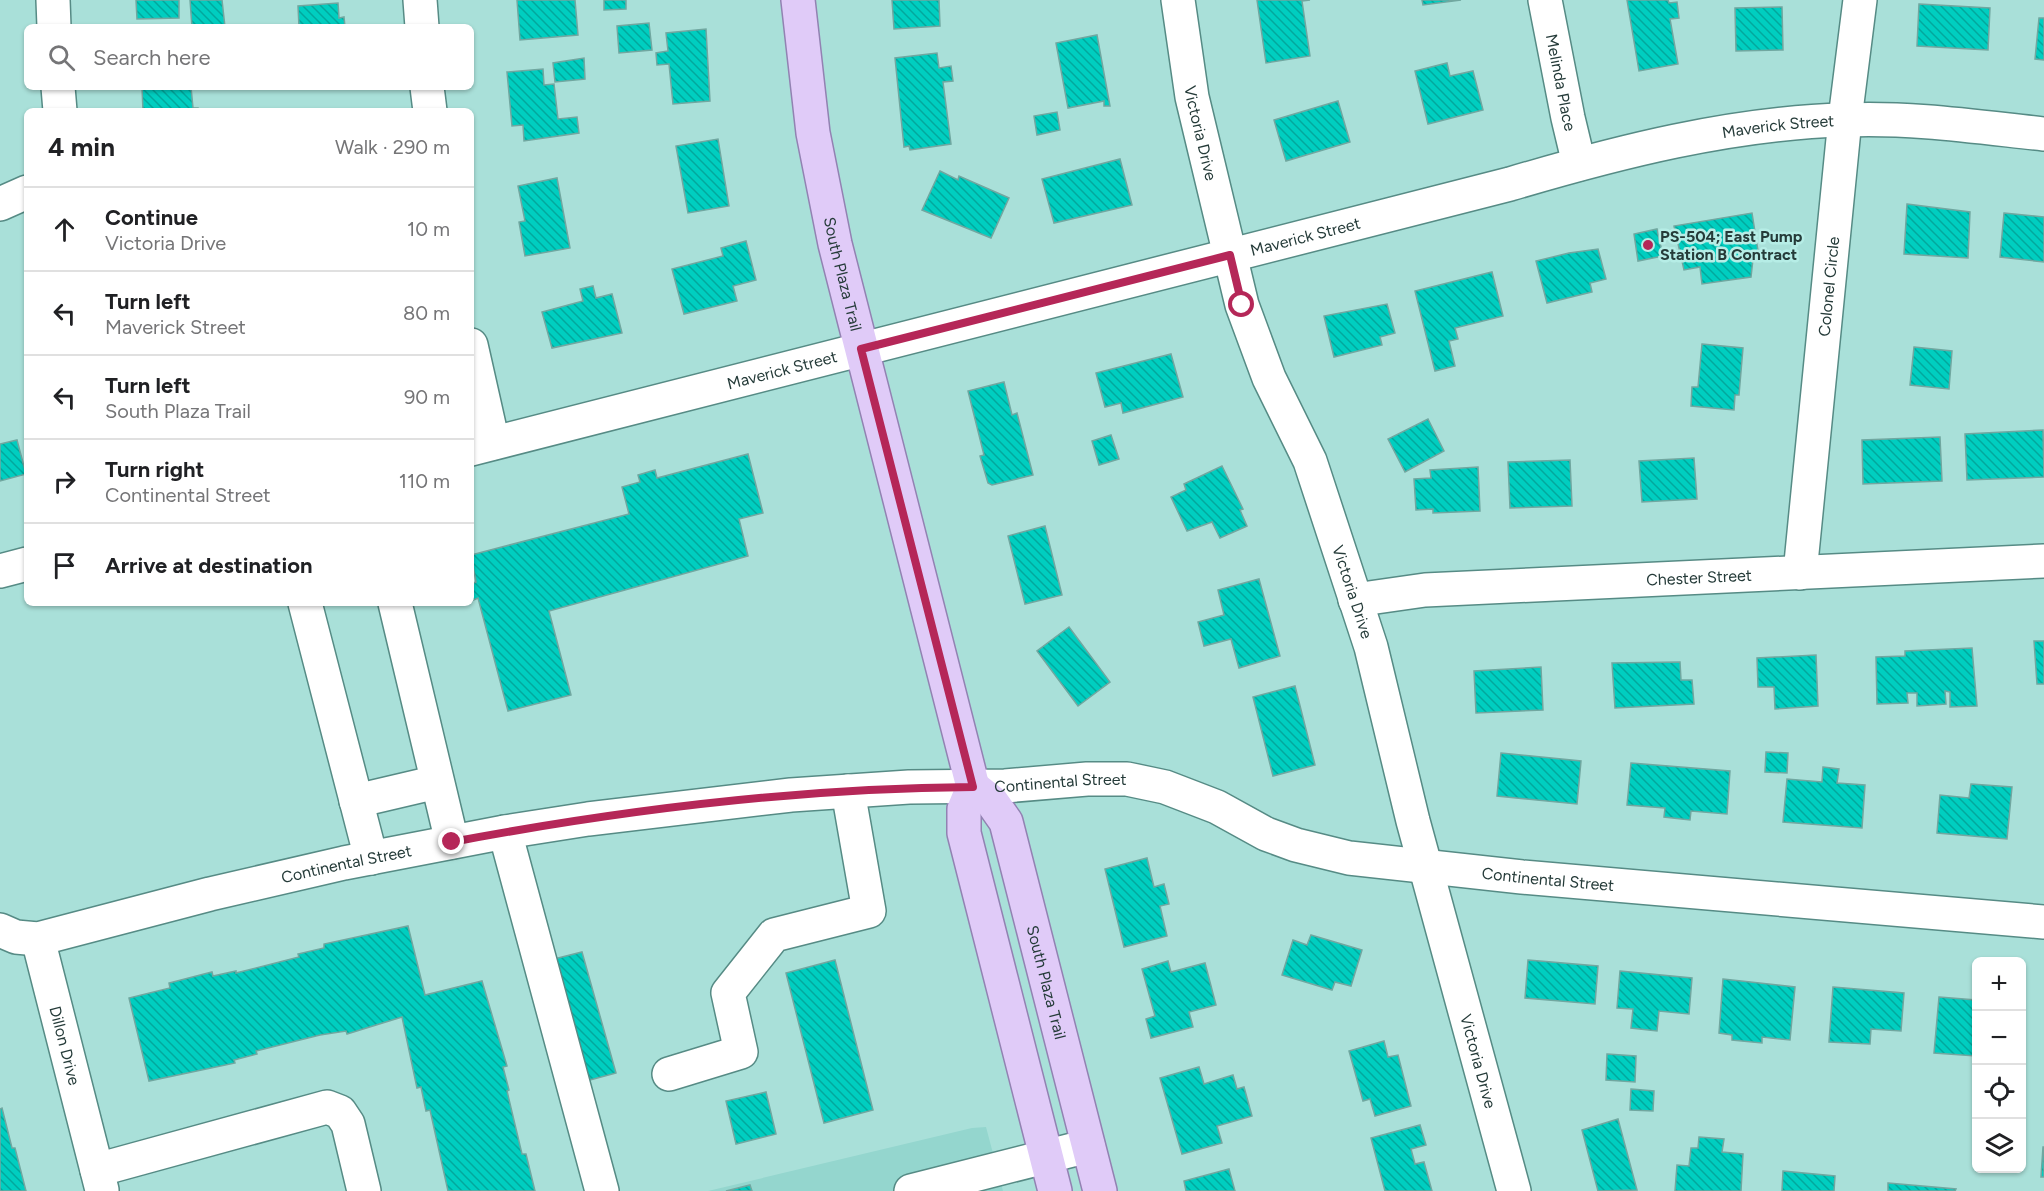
<!DOCTYPE html>
<meta charset="utf-8">
<style>
body{margin:0;font-family:Figtree,sans-serif;background:#f2f2f2;color:#202124}
.controls{position:absolute;right:18px;bottom:18px;display:grid;overflow:hidden;border-radius:9px;box-shadow:0 2px 4px #0004}
.controls button{width:54px;height:54px;display:grid;place-items:center;padding:0;border:0;border-bottom:2px solid #e0e0e0;background:#fff;color:#202124;font:30px sans-serif}
.stop{position:absolute;width:18px;height:18px;margin:-14px;border:4px solid #b52758;border-radius:50%;background:#fff}
.stop.end{background:#b52758;border-color:#fff;box-shadow:0 2px 6px #0008}
.list{margin:0;padding:0;list-style:none}
h2{display:flex;justify-content:space-between;align-items:center;height:78px;margin:0;padding:0 24px;font-size:26px}
h2 small{font-size:20px;font-weight:400;color:#757577}
.list li{display:grid;grid-template-columns:39px 1fr auto;gap:18px;align-items:center;box-sizing:border-box;height:84px;padding:0 24px;border-top:2px solid #e0e0e0}
.list b{display:block;font-size:22px;white-space:nowrap}
.list p{margin:0;font-size:20px;white-space:nowrap;color:#757577}
.list em{font-size:20px;font-style:normal;color:#757577}
.icon{flex:none;width:33px;height:33px;fill:none;stroke:currentColor;stroke-width:2;stroke-linecap:round;stroke-linejoin:round}
.map{position:relative;flex:none;width:2044px;height:1191px;overflow:hidden}
.search{position:absolute;background:#fff;box-shadow:0 2px 4px #0004;left:24px;top:24px;width:450px;height:66px;display:flex;align-items:center;gap:15px;box-sizing:border-box;padding:0 21px;border-radius:9px;color:#757577;font-size:22px}
.panel{position:absolute;background:#fff;box-shadow:0 2px 4px #0004;left:24px;top:108px;width:450px;height:498px;border-radius:9px}
.map>svg:first-child{display:block}
</style>
<div class="map">
<svg width="2044" height="1191" viewBox="0 0 2044 1191">
<defs>
<pattern id="building-back-hatch" width="6" height="6" patternUnits="userSpaceOnUse" patternTransform="scale(1.5)"><rect width="6" height="6" fill="#00cec0"/><path d="M-1 5l2 2M0 0l6 6M5-1l2 2" fill="none" stroke="#02a89d"/></pattern>
</defs>
<rect width="100%" height="100%" fill="#a9e0d9"/>
<!-- built -->
<polygon fill="#94d6ce" points="986,1127 1003,1191 708,1191 972,1128"/>
<!-- building -->
<g fill="url(#building-back-hatch)" stroke="#71a7a0" stroke-width="1.5">
<polygon points="136,0 179,0 179,18 137,19"/>
<polygon points="190,0 222,0 225,27 192,27"/>
<polygon points="517,0 575,0 578,35 520,40"/>
<polygon points="604,0 626,0 626,9 604,10"/>
<polygon points="892,0 939,0 940,26 894,29"/>
<polygon points="1257,0 1310,0 1302,1 1310,56 1266,63"/>
<polygon points="1422,0 1461,0 1423,5"/>
<polygon points="1627,0 1668,0 1669,3 1677,2 1679,18 1670,19 1678,64 1639,71"/>
<polygon points="338,3 339,18 344,17 345,27 299,27 298,6"/>
<polygon points="1919,4 1990,8 1988,50 1917,46"/>
<polygon points="1782,7 1783,50 1736,51 1735,8"/>
<polygon points="2039,18 2044,18 2044,60 2035,59"/>
<polygon points="649,23 652,50 619,53 617,26"/>
<polygon points="706,29 710,101 673,104 669,64 657,65 656,53 668,51 666,33"/>
<polygon points="1097,35 1110,106 1104,106 1104,101 1068,108 1056,43"/>
<polygon points="937,53 939,68 951,66 953,81 943,82 951,144 910,150 909,146 904,147 895,58"/>
<polygon points="584,58 585,79 555,82 553,63"/>
<polygon points="1447,63 1450,76 1473,71 1483,110 1428,124 1415,71"/>
<polygon points="543,69 544,85 554,84 558,119 577,117 579,133 524,141 523,125 512,126 507,72"/>
<polygon points="142,87 191,87 193,108 198,108 198,111 143,111"/>
<polygon points="1338,101 1350,142 1286,161 1274,120"/>
<polygon points="1057,112 1060,130 1037,135 1034,116"/>
<polygon points="718,139 729,206 688,213 676,146"/>
<polygon points="1120,159 1132,205 1054,223 1042,179"/>
<polygon points="940,171 958,180 959,176 1009,198 991,238 922,210"/>
<polygon points="557,178 570,248 525,256 519,222 525,221 518,186"/>
<polygon points="1907,204 1970,212 1968,258 1904,254"/>
<polygon points="1752,213 1759,257 1753,259 1751,277 1702,284 1700,267 1684,270 1674,226"/>
<polygon points="2004,213 2044,217 2044,262 2000,257"/>
<polygon points="1657,229 1663,256 1638,261 1634,234"/>
<polygon points="746,241 756,280 733,286 737,301 684,314 672,269 723,256 721,248"/>
<polygon points="1598,249 1606,279 1590,283 1592,292 1547,303 1536,261 1569,253"/>
<polygon points="1492,272 1503,316 1455,328 1458,339 1449,341 1455,366 1435,371 1415,291"/>
<polygon points="593,286 596,298 612,294 622,333 552,348 542,312 583,301 580,289"/>
<polygon points="1387,304 1395,333 1380,337 1382,345 1334,357 1324,316"/>
<polygon points="1702,344 1743,348 1739,395 1735,395 1734,410 1691,406 1692,387 1698,387"/>
<polygon points="1914,347 1952,351 1949,389 1910,385"/>
<polygon points="1171,354 1183,397 1123,413 1121,403 1105,407 1096,373"/>
<polygon points="1004,382 1012,415 1017,413 1033,475 992,485 988,483 980,456 984,455 968,391"/>
<polygon points="1428,419 1444,451 1405,472 1388,439"/>
<polygon points="2043,430 2044,477 1967,480 1965,434"/>
<polygon points="1111,435 1119,459 1099,465 1092,441"/>
<polygon points="1940,437 1942,481 1863,484 1862,440"/>
<polygon points="17,440 26,474 0,481 0,444"/>
<polygon points="748,454 763,513 739,519 748,556 549,611 571,695 508,711 478,598 471,601 471,584 476,582 471,555 629,514 622,487 640,482 638,475 655,470 657,478"/>
<polygon points="1694,458 1697,499 1642,502 1639,461"/>
<polygon points="1570,460 1572,506 1510,508 1508,462"/>
<polygon points="1222,466 1243,509 1240,510 1247,526 1220,538 1212,522 1187,531 1171,497 1186,490 1184,484"/>
<polygon points="1478,467 1480,511 1433,513 1433,509 1416,510 1414,479 1431,478 1430,470"/>
<polygon points="1045,526 1062,595 1025,604 1008,536"/>
<polygon points="1259,579 1280,656 1239,668 1231,639 1204,646 1198,622 1224,615 1218,590"/>
<polygon points="1069,627 1110,682 1078,706 1037,651"/>
<polygon points="2034,641 2044,641 2044,684 2037,684"/>
<polygon points="1972,648 1977,706 1950,707 1950,692 1945,691 1946,704 1917,706 1917,693 1907,693 1908,703 1877,704 1876,657 1905,656 1905,651"/>
<polygon points="1816,655 1818,706 1775,709 1774,687 1758,687 1757,658"/>
<polygon points="1680,662 1681,680 1692,680 1694,704 1615,708 1612,663"/>
<polygon points="1541,667 1543,710 1476,713 1474,671"/>
<polygon points="1295,686 1315,765 1273,776 1253,697"/>
<polygon points="1766,752 1788,753 1787,773 1765,772"/>
<polygon points="1501,753 1581,761 1577,804 1497,796"/>
<polygon points="1631,763 1730,771 1727,814 1691,811 1690,820 1664,817 1665,808 1627,805"/>
<polygon points="1823,767 1839,769 1837,783 1865,785 1862,828 1783,822 1787,779 1822,782"/>
<polygon points="1971,784 2012,787 2007,839 1937,833 1940,795 1969,798"/>
<polygon points="1147,858 1154,887 1164,884 1169,904 1160,906 1167,936 1124,947 1105,869"/>
<polygon points="408,926 425,995 482,981 507,1066 503,1067 509,1090 507,1091 522,1154 526,1154 535,1191 448,1191 430,1110 426,1111 421,1087 417,1088 402,1017 347,1034 346,1031 320,1035 256,1051 257,1054 234,1060 235,1063 149,1081 129,998 170,988 169,983 212,972 213,976 236,971 236,973 299,957 298,954 324,948 324,944"/>
<polygon points="1311,935 1362,950 1351,986 1335,982 1332,990 1282,975 1293,940 1307,945"/>
<polygon points="582,952 616,1073 575,1084 542,962"/>
<polygon points="835,960 873,1110 824,1123 786,973"/>
<polygon points="1528,960 1598,966 1595,1004 1525,998"/>
<polygon points="1168,961 1171,972 1205,963 1216,1005 1189,1012 1193,1027 1151,1038 1146,1019 1155,1016 1142,969"/>
<polygon points="1620,971 1692,978 1689,1014 1659,1011 1657,1031 1631,1028 1633,1009 1617,1008"/>
<polygon points="1723,979 1795,987 1790,1040 1762,1037 1762,1043 1732,1040 1732,1035 1719,1033"/>
<polygon points="1833,987 1904,993 1901,1031 1871,1029 1870,1044 1829,1042"/>
<polygon points="1939,997 1976,1000 1976,1056 1934,1053"/>
<polygon points="1384,1041 1388,1057 1398,1055 1411,1106 1375,1116 1370,1099 1363,1101 1349,1051"/>
<polygon points="1607,1054 1636,1056 1635,1082 1606,1080"/>
<polygon points="1199,1067 1204,1084 1233,1075 1237,1089 1244,1087 1252,1116 1217,1126 1222,1143 1182,1154 1160,1078"/>
<polygon points="1631,1089 1654,1091 1653,1111 1630,1110"/>
<polygon points="766,1092 776,1134 736,1144 726,1101"/>
<polygon points="2,1108 12,1148 15,1148 26,1191 0,1191 0,1109"/>
<polygon points="1618,1119 1637,1190 1598,1191 1582,1130"/>
<polygon points="1420,1125 1426,1145 1411,1149 1415,1164 1424,1162 1432,1191 1385,1191 1371,1138"/>
<polygon points="1699,1137 1724,1139 1722,1152 1743,1154 1741,1191 1675,1191 1677,1165 1689,1166 1691,1148 1698,1148"/>
<polygon points="2043,1147 2044,1147 2044,1177 2041,1177"/>
<polygon points="1229,1169 1235,1191 1186,1191 1184,1181"/>
<polygon points="1783,1171 1835,1176 1834,1191 1782,1191"/>
<polygon points="1888,1183 1956,1189 1955,1191 1888,1191"/>
<polygon points="750,1185 752,1191 726,1191"/>
</g>
<g fill="none" stroke-linecap="round" stroke-linejoin="round">
<!-- minor casing -->
<g stroke="#568b85" stroke-width="36">
<g id="minor">
<polyline points="53,0 54,27"/>
<polyline points="420,0 422,27"/>
<path id="s1" d="M1178 0 1192 97 1242 305 1269 378 1310 461 1371 647 1413 821 1514 1191"/>
<path id="s2" d="M1545 0 1568 118 1579 164"/>
<polyline points="58,87 60,111"/>
<polyline points="427,87 430,111"/>
<polyline points="0,204 27,192"/>
<polyline points="471,345 493,443"/>
<path id="s3" d="M471 449 1510 184C1618 152 1731 123 1844 120 1911 117 1978 127 2044 134"/>
<polyline points="0,571 27,564"/>
<path id="s4" d="M1800 573 1845 119 1860 0"/>
<path id="s5" d="M1355 600 1425 590 2044 561"/>
<polyline points="305,603 371,858"/>
<polyline points="395,603 452,842"/>
<polyline points="356,801 437,782"/>
<polyline points="505,832 602,1191"/>
<path id="s6" d="M0 930 16 937 38 939 210 894 344 863 505 832 588 819 791 795 909 787 1005 786 1087 779H1127L1165 787 1217 807 1266 834 1296 845 1349 858 1522 877 2044 922"/>
<path id="s7" d="M38 939 102 1190"/>
<polyline points="669,1074 741,1052 728,993 774,935 869,911 848,791"/>
<polyline points="97,1170 327,1107 340,1112 348,1124 364,1191"/>
<polyline points="911,1191 1088,1146"/>
</g>
</g>
<!-- major casing -->
<g stroke="#9282b2" stroke-width="36">
<g id="major">
<path id="s8" d="M798 0 813 133 835 244 973 787 964 809V833L1055 1191"/>
<path id="s9" d="M973 787 992 802 1006 822 1100 1191"/>
</g>
</g>
<!-- minor -->
<use href="#minor" stroke="#fff" stroke-width="33"/>
<!-- major -->
<use href="#major" stroke="#e0cbf8" stroke-width="33"/>
</g>
<g fill="none" stroke-linecap="round" stroke-linejoin="round">
<!-- route -->
<path stroke="#b52758" stroke-width="8" d="M452 842C622 810 800 788 973 787L861 349 1230 255 1242 305"/>
</g>
<!-- markers -->
<circle fill="#b52758" stroke="#b6ede6" stroke-width="2" cx="1648" cy="245" r="6"/>
<g text-anchor="middle" dominant-baseline="central" stroke-width="5" stroke-linejoin="round" paint-order="stroke">
<!-- street labels -->
<g font-size="16" fill="#253b39" stroke="#b6ede6">
<text stroke="none"><textPath href="#s2" startOffset="84">Melinda Place</textPath></text>
<text stroke="none"><textPath href="#s3" startOffset="1347">Maverick Street</textPath></text>
<text stroke="none"><textPath href="#s1" startOffset="135">Victoria Drive</textPath></text>
<text stroke="none"><textPath href="#s3" startOffset="861">Maverick Street</textPath></text>
<text stroke="none"><textPath href="#s8" startOffset="278">South Plaza Trail</textPath></text>
<text stroke="none"><textPath href="#s4" startOffset="288">Colonel Circle</textPath></text>
<text stroke="none"><textPath href="#s3" startOffset="321">Maverick Street</textPath></text>
<text stroke="none"><textPath href="#s5" startOffset="345">Chester Street</textPath></text>
<text stroke="none"><textPath href="#s1" startOffset="620">Victoria Drive</textPath></text>
<text stroke="none"><textPath href="#s6" startOffset="1077">Continental Street</textPath></text>
<text stroke="none"><textPath href="#s6" startOffset="357">Continental Street</textPath></text>
<text stroke="none"><textPath href="#s6" startOffset="1581">Continental Street</textPath></text>
<text stroke="none"><textPath href="#s9" startOffset="214">South Plaza Trail</textPath></text>
<text stroke="none"><textPath href="#s7" startOffset="110">Dillon Drive</textPath></text>
<text stroke="none"><textPath href="#s1" startOffset="1106">Victoria Drive</textPath></text>
</g>
<!-- poi labels -->
<g font-size="16" font-weight="bold" fill="#253b39" stroke="#b6ede6" text-anchor="start">
<text x="1660" y="236">PS-504; East Pump<tspan x="1660" dy="18">Station B Contract</tspan></text>
</g>
</g>
</svg>
<div class="controls">
<button>+</button>
<button>−</button>
<button><svg class="icon" aria-label="locate" viewBox="0 0 24 24"><circle cx="12" cy="12" r="6"/><path d="M12 2v4M12 18v4M2 12h4M18 12h4"/></svg></button>
<button><svg class="icon" aria-label="layers" viewBox="0 0 24 24"><path d="M12 4l9 5-9 5-9-5zM3 14l9 5 9-5"/></svg></button>
</div>
<div class="stop" style="left:1242px;top:305px"></div>
<div class="stop end" style="left:452px;top:842px"></div>
<div class="search"><svg class="icon" aria-label="search" viewBox="0 0 24 24"><circle cx="10" cy="10" r="6"/><path d="M15 15l6 6"/></svg>Search here</div>
<section class="panel">
<h2>4 min<small>Walk · 290 m</small></h2>
<ul class="list">
<li><svg class="icon" aria-label="ahead" viewBox="0 0 24 24"><path d="M12 20V5M6 11l6-6 6 6"/></svg><div><b>Continue</b><p>Victoria Drive</p></div><em>10 m</em></li>
<li><svg class="icon" aria-label="left" viewBox="0 0 24 24"><path d="M17 20v-9H6M10 6l-5 5 5 5"/></svg><div><b>Turn left</b><p>Maverick Street</p></div><em>80 m</em></li>
<li><svg class="icon" aria-label="left" viewBox="0 0 24 24"><path d="M17 20v-9H6M10 6l-5 5 5 5"/></svg><div><b>Turn left</b><p>South Plaza Trail</p></div><em>90 m</em></li>
<li><svg class="icon" aria-label="right" viewBox="0 0 24 24"><path d="M7 20v-9h11M14 6l5 5-5 5"/></svg><div><b>Turn right</b><p>Continental Street</p></div><em>110 m</em></li>
<li><svg class="icon" aria-label="arrive" viewBox="0 0 24 24"><path d="M6 21V4h12l-3 4 3 4H6"/></svg><div><b>Arrive at destination</b></div></li>
</ul>
</section>
</div>
